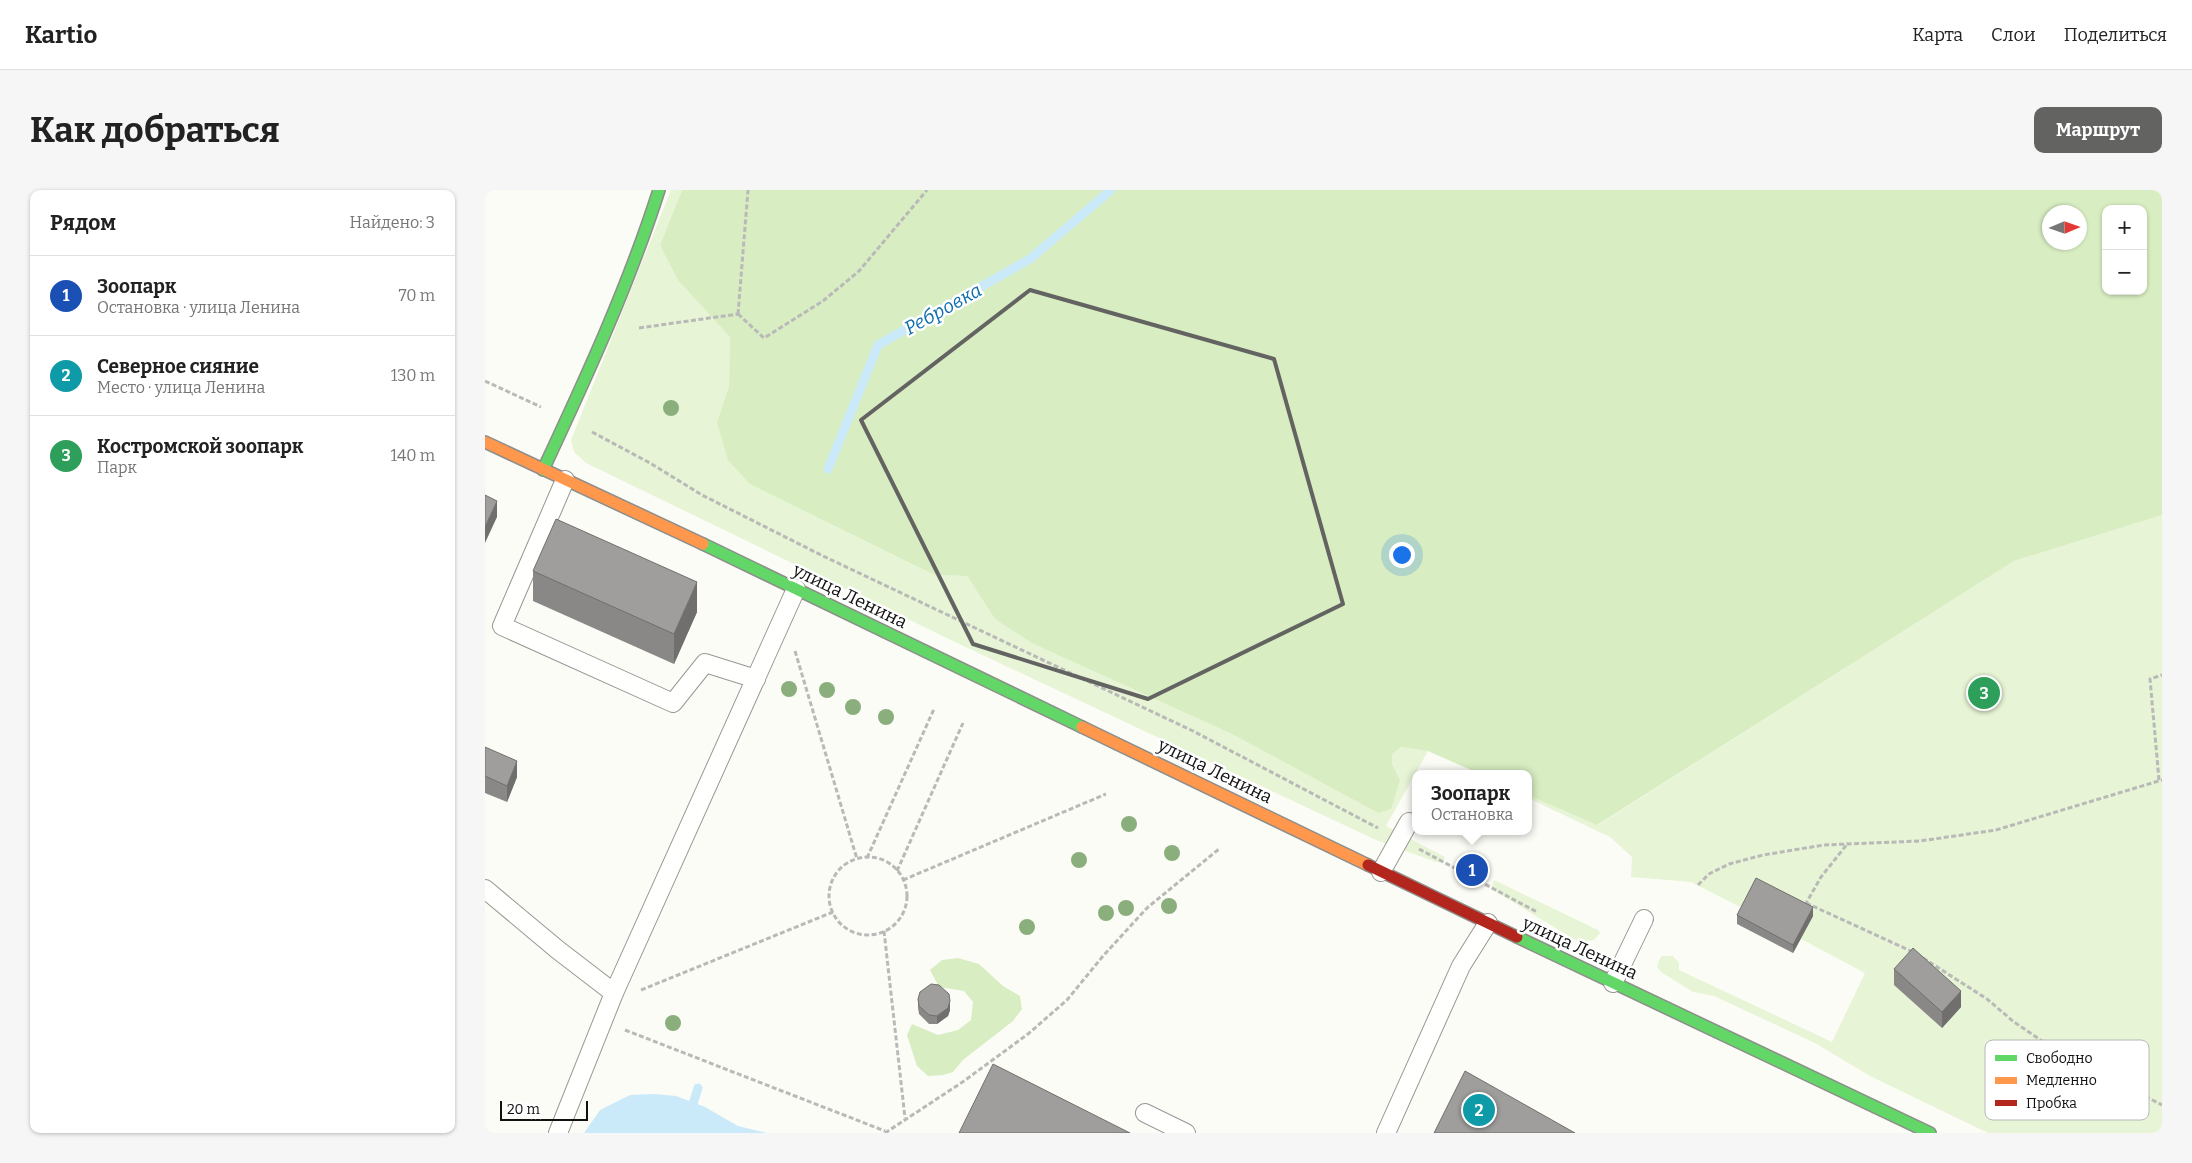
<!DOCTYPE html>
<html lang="ru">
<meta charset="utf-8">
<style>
body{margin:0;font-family:Bitter,serif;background:#f6f6f6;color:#222}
.controls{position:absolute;right:15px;top:15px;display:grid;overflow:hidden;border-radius:10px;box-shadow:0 1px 4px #0004}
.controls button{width:45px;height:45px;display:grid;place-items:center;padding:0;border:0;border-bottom:1px solid #e0e0e0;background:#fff;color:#222;font:25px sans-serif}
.compass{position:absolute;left:1557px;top:15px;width:45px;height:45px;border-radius:50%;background:#fff;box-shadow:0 1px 4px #0004;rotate:88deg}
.scale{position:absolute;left:15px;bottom:12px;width:88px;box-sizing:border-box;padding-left:5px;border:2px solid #111;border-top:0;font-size:14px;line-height:18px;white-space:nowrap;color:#111;-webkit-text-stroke:4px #fff;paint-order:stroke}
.you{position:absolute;left:916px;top:364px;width:18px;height:18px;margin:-12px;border:4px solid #fff;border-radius:50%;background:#1a73e8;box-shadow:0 0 0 8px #1a73e833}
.badge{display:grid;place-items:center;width:32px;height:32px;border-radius:50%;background:#636362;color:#fff;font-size:16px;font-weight:700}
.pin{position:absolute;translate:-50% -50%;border:2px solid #fff;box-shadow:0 1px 5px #0006}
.popup{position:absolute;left:927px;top:580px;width:120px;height:65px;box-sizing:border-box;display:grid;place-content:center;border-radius:10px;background:#fff;filter:drop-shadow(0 1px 4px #0005);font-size:16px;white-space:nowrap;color:#767676}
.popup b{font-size:19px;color:#222}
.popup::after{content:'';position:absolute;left:50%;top:100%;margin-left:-10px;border:10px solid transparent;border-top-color:#fff}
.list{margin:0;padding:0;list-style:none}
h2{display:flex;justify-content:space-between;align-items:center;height:65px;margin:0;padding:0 20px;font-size:21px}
h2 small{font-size:16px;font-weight:400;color:#767676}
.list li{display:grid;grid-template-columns:32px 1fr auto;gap:15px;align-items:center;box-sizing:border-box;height:80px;padding:0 20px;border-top:1px solid #e0e0e0}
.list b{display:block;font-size:19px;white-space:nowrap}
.list p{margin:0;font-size:16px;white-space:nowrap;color:#767676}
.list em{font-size:16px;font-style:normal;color:#767676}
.map{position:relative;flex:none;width:1677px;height:943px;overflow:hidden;border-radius:10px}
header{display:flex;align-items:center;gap:30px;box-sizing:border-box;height:70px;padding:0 25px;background:#fff;border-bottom:1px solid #e0e0e0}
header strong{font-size:24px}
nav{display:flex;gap:28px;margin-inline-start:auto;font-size:18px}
.intro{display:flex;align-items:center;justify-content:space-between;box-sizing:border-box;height:120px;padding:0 30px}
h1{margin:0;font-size:35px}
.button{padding:12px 22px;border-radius:10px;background:#636362;color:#fff;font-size:18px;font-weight:700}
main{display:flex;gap:30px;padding:0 30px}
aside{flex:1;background:#fff;border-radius:10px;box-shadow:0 1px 4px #0004}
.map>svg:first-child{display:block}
</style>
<header>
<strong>Kartio</strong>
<nav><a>Карта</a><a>Слои</a><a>Поделиться</a></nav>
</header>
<div class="intro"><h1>Как добраться</h1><a class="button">Маршрут</a></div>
<main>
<aside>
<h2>Рядом<small>Найдено: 3</small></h2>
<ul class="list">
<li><span class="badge" style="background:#1a4fb4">1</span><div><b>Зоопарк</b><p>Остановка · улица Ленина</p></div><em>70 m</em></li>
<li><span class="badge" style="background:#0f9aa8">2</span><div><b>Северное сияние</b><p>Место · улица Ленина</p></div><em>130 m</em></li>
<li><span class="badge" style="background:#2e9e5b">3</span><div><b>Костромской зоопарк</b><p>Парк</p></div><em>140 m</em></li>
</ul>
</aside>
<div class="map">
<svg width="1677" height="943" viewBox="0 0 1677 943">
<rect width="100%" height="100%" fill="#fcfcf7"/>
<!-- green -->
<g fill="#e7f4d5">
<polygon points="186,0 197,0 175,55 220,118 245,147 244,196 232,232 450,385 482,386 510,429 745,543 893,623 915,590 907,574 907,564 916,557 943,561 995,584 943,561 901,636 960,667 958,672 951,672 891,650 470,452 101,273 89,262 86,250"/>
<polygon points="1677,325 1677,943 1503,943 1385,886 1330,853 1229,806 1208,802 1176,782 1172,777 1174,770 1177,766 1188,766 1194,773 1194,780 1347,852 1380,783 1316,749 1308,763 1252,734 1259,719 1206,692 1146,687 1147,667 1125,647 1043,608 1043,605 1113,635 1529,371"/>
<polygon points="1009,690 1113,740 1115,743 1109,750 1094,752 1006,699"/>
</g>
<!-- forest -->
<g fill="#d8edc2" fill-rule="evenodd">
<path d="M197 0H1677V325L1529 371 1112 635 1043 605V584H995L943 561 916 557 907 564V574L915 590 906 619 893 623 745 543 547 453 510 429 482 386 450 385 265 294 243 270 232 232 244 196 245 147 193 90 175 55ZM1621 19H1658V101H1621ZM1564 22H1594V52H1564Z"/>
<polygon points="473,768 494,774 518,796 535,806 537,819 528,831 478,870 468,882 458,885 443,886 432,876 422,845 427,834 453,845 473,840 486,830 488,812 479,801 454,797 445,780 457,770"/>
</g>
<!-- water -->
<polygon fill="#caeafa" points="170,904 191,906 220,917 253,936 282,943 99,943 115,920 145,905"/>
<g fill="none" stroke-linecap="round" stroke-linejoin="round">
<!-- stream -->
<g stroke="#caeafa" stroke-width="9">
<polyline points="343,279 393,155 545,69 626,0"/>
<polyline points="199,943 213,898"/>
</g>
<!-- lane casing -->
<g stroke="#979795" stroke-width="20">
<g id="lane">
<polyline points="80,290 17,436 188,513 220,473 271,489"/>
<polyline points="896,682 924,632"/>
<polyline points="0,699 73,760 129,803"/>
<polyline points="1128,793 1159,729"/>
<polyline points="660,923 701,943"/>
<polyline points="73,943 129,803 311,399"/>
<polyline points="901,943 976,776 1003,733"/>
</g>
</g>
<!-- fast casing -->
<g stroke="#8d8d8b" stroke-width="14">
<g id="fast">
<path d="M58 280C101 188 143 97 174 0"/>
<polyline points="218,354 597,537"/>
<polyline points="1032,747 1445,943"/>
</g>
</g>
<!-- slow casing -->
<g stroke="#8d8d8b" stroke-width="14">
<g id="slow">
<polyline points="0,252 218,354"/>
<polyline points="597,537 883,675"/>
</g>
</g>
<!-- jam casing -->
<g stroke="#8d8d8b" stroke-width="14">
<polyline id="jam" points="883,675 1032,747"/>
</g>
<!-- path -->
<g stroke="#b9b9b8" stroke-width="3" stroke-dasharray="5 2.5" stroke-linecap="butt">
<polyline points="253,124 279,148 338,111 374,81 442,0"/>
<polyline points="253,124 263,0"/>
<polyline points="154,138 253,124"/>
<polyline points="0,191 56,217"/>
<polyline points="107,242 165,273 217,305 336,365 708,541 893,638"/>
<polyline points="310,461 372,669"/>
<polyline points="1674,590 1665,489 1677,485"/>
<polyline points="934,659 1052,722"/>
<circle cx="383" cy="706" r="39"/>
<polyline points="382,668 449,519"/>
<polyline points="412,681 478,533"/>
<polyline points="418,690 621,604"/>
<polyline points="1213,695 1224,684 1244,674 1278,665 1339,655 1435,651 1511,640 1677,590"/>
<polyline points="1321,713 1428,762"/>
<polyline points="1320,715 1336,687 1363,653"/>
<polyline points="399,741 420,928"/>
<polyline points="1438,768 1502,809 1529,832 1566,857 1677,915"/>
<polyline points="156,800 348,722"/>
<polyline points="140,840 400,941"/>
<polyline points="400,943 479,891 543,844 582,810 618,766 662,718 734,659"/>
</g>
<!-- lane -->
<use href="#lane" stroke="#fffffe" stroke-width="18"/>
<!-- fast -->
<use href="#fast" stroke="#63d668" stroke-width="11"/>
<!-- slow -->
<use href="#slow" stroke="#ff974d" stroke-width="11"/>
<!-- jam -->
<use href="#jam" stroke="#b3261e" stroke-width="11"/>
</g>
<!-- trees -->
<g fill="#8bae7d">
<circle cx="186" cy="218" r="8"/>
<circle cx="304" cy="499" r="8"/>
<circle cx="342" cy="500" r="8"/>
<circle cx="368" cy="517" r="8"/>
<circle cx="401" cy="527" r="8"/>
<circle cx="644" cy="634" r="8"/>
<circle cx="687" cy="663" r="8"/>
<circle cx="594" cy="670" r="8"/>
<circle cx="684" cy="716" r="8"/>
<circle cx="641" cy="718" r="8"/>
<circle cx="621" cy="723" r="8"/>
<circle cx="542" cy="737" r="8"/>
<circle cx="188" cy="833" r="8"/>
</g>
<!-- wall -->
<g fill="#8a8886">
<polygon points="48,381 212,422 189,474 48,411"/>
<polygon points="0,557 32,587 22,612 0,603"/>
<polygon points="1252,725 1328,726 1308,763 1252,734"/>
<polygon points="1409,779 1476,817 1457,838 1409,795"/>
<polygon points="433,809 465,820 463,826 452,834 444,834 434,824 433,818"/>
</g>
<!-- shaded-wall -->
<g fill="#706f6d">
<polygon points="12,311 12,327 0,353 0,337"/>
<polygon points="212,392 212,422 189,474 189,444"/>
<polygon points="32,571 32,587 22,612 22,596"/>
<polygon points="1328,717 1328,726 1308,763 1308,755"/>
<polygon points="1476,801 1476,817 1457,838 1457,822"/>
<polygon points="465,811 465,820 463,826 452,834 452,826"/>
</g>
<!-- building -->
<g fill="#a09e9c" stroke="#706f6d">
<polygon points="0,305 12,311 0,337"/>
<polygon points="71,329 212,392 189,444 48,381"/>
<polygon points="0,557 32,571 22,596 0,586"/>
<polygon points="1271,688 1328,717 1308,755 1252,725"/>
<polygon points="1428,758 1476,801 1457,822 1409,779"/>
<polygon points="446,794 454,795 464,804 465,811 463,818 452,826 444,825 434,816 433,809 435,802"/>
<polygon points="508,874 645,943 474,943"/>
<polygon points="980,881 1090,943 949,943"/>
</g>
<!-- marked area -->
<path fill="none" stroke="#636362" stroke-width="4" stroke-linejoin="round" d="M545 100 789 169 858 414 663 509 488 454 376 230Z"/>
<g text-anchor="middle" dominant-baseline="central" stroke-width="5" stroke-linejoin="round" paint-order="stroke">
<!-- street labels -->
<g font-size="18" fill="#111" stroke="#fff">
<text transform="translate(365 406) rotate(26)">улица Ленина</text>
<text transform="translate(730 581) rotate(26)">улица Ленина</text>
<text transform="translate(1095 758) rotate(25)">улица Ленина</text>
</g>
<!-- water labels -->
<g font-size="19" font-style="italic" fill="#0e6daf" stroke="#fff">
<text transform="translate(458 119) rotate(-29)">Ребровка</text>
</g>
</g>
<!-- legend -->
<rect x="1500" y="850" width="164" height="80" rx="8" fill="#fff" stroke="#b8b8b8" stroke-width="1"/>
<rect x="1510" y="865" width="22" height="6" fill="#63d668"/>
<rect x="1510" y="887" width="22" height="7" fill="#ff974d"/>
<rect x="1510" y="910" width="22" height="6" fill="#b3261e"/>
<g font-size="14" fill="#111">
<text x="1541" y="873">Свободно</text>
<text x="1541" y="895">Медленно</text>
<text x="1541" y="918">Пробка</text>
</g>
</svg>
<div class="controls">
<button>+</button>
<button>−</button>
</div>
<svg class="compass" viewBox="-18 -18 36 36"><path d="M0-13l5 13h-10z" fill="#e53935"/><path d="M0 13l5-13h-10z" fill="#767676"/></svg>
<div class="scale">20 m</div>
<div class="you"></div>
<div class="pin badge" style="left:987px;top:680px;background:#1a4fb4">1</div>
<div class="popup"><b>Зоопарк</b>Остановка</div>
<div class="pin badge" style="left:994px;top:920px;background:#0f9aa8">2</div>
<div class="pin badge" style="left:1499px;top:503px;background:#2e9e5b">3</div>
</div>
</main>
